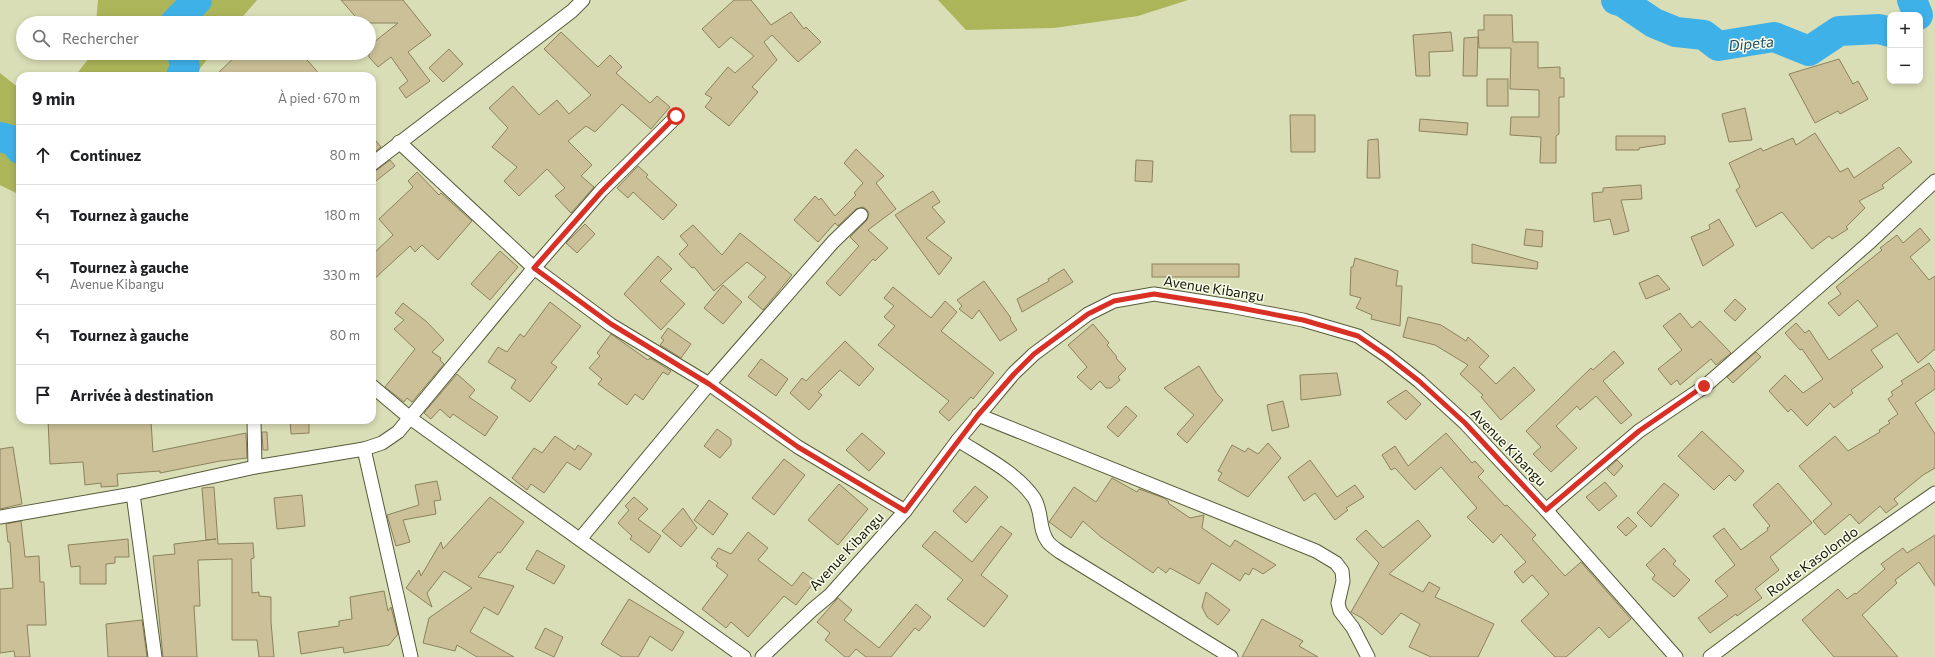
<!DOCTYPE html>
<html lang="fr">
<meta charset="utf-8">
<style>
body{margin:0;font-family:Commissioner,sans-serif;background:#f6f6f6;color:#202124}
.controls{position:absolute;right:12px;top:12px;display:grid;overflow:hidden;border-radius:8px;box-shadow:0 2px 6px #0003}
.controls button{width:36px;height:36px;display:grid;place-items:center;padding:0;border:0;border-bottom:1px solid #e0e0e0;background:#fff;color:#202124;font:20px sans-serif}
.stop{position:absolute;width:12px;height:12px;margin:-9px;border:3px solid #d93025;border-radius:50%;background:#fff}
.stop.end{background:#d93025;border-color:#fff;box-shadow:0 1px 4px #0008}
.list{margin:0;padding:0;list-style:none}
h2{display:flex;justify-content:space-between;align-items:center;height:52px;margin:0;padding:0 16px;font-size:17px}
h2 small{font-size:13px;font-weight:400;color:#757577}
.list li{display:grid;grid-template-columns:26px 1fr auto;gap:12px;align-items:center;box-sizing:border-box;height:60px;padding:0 16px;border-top:1px solid #e0e0e0}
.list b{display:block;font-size:15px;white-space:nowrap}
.list p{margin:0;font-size:13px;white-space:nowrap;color:#757577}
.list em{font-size:13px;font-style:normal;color:#757577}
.icon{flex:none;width:22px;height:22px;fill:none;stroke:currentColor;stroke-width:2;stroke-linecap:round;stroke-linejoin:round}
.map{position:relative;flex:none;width:1935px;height:657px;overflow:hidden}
.search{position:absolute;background:#fff;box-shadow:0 2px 6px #0003;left:16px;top:16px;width:360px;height:44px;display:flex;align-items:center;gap:10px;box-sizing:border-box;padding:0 14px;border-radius:22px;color:#757577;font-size:15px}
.panel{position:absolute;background:#fff;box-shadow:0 2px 6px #0003;left:16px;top:72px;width:360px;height:352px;border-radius:12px}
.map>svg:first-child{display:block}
</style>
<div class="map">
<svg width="1935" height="657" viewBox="0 0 1935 657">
<rect width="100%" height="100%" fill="#d9deb6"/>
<!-- green -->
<g fill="#acb559">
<polygon points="98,0 257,0 237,23 96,23"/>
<polygon points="938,0 1188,0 1138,16 1054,28 966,30"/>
<polygon points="93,53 212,53 198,71 197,76 75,76"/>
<polygon points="0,73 20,89 20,195 0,185"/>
</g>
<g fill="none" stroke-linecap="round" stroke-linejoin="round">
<!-- river -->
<g stroke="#3fb1e9" stroke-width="30">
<polyline points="1616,0 1623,2 1654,23 1676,32 1704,35 1718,46 1774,37 1809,51 1839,31 1879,29 1890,32"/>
<polyline points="1912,0 1918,15"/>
<polyline points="175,23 197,0"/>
<polyline points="181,76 185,67 182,53"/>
<polyline points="0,137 14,141 20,149"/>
</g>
</g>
<!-- building -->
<g fill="#cbc098" stroke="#8c825c">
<polygon points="341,0 403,0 431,35 408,52 430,81 406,98 399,88 408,81 391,57 378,67 369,57 369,46 398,23 361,23"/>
<polygon points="734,0 751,0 771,25 791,12 804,29 806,27 821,42 798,62 772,35 764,42 777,60 752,87 758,92 729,126 705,107 712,98 705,94 728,67 735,73 754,56 731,37 719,48 702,29"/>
<polygon points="1484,15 1512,15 1513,42 1538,42 1538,68 1560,67 1560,78 1564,78 1564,97 1559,97 1559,134 1556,136 1556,163 1540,163 1541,137 1510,135 1511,117 1539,117 1539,90 1510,89 1511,48 1479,48 1478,30 1484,30"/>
<polygon points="561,32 598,67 610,55 622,67 616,73 650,103 657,96 670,107 651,129 622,104 595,132 586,126 568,141 592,165 581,176 594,187 571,213 555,196 565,188 547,169 519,196 504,181 517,167 492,147 508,128 489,108 513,86 539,115 557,100 569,114 591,95 544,49"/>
<polygon points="1451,32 1453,51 1429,52 1430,76 1416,76 1413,35"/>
<polygon points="1478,37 1477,76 1463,76 1464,38"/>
<polygon points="449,49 463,64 443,82 429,68"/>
<polygon points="239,53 301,53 321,76 215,76"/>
<polygon points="1839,59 1853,84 1858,81 1868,99 1840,114 1838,111 1815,123 1789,74"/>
<rect x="1487" y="79" width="21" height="27"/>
<polygon points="1745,108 1752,140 1729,142 1722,114"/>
<polygon points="1290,115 1315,115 1315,152 1291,152"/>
<polygon points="1420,119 1468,123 1467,135 1419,131"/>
<polygon points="1815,133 1840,172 1848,168 1854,178 1899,147 1912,162 1882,185 1884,188 1859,201 1865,208 1846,227 1848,229 1832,239 1829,236 1812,249 1782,212 1756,227 1736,190 1740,187 1729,163 1761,148 1763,151 1793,138 1796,145"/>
<polygon points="372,136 381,147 372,154"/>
<polygon points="1616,136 1665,136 1665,144 1639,148 1639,150 1616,150"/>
<polygon points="1378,139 1380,178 1367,178 1368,140"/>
<polygon points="856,149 884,176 876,183 896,209 868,230 888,248 875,261 873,259 840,296 826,283 859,246 850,237 867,220 869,213 867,210 863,207 856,209 838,226 835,223 818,242 794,220 815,196 819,200 821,198 835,216 856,195 854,193 863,183 844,163"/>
<polygon points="390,160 395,166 372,184 372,172 377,170"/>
<polygon points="1136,160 1153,161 1152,182 1135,181"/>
<polygon points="638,166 648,175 646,177 677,205 663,220 633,192 628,198 617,188"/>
<polygon points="417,172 439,195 441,193 472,221 438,260 422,245 415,252 410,246 372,281 372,255 393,235 379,219 413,187 408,181"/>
<polygon points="1641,185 1642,199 1621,200 1629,231 1614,235 1610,219 1594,222 1592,193 1603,192 1603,188"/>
<polygon points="933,191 940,202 932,207 945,222 926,238 952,258 939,275 895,215"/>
<polygon points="1719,219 1734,245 1703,266 1691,237 1710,229 1709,225"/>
<polygon points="585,224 595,234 577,253 566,243"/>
<polygon points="693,225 722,255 740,233 792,275 763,310 748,297 766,277 747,262 714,291 694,267 692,268 679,254 688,245 680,236"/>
<polygon points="1920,228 1930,240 1910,257 1929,280 1935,276 1935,349 1918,363 1897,333 1871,350 1883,367 1851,390 1853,393 1834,408 1830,403 1807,426 1791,409 1788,412 1769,391 1785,375 1803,393 1823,379 1802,349 1800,350 1785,333 1796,323 1805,333 1809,330 1829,360 1878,326 1858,300 1839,316 1828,303 1841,294 1836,287 1882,250 1880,248 1897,235 1903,243"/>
<polygon points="1526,229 1543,231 1542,247 1524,245"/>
<polygon points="1472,244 1538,262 1537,269 1472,263"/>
<polygon points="500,251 518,267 490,300 471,284"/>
<polygon points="658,256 672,269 660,281 685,304 661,330 624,294"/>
<polygon points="1355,258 1398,271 1396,286 1402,286 1400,326 1371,319 1372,315 1356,308 1361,298 1350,295 1351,267 1353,267"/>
<rect x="1152" y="264" width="87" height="13"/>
<polygon points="1064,269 1073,282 1022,312 1017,299 1049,281 1048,279"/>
<polygon points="1658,275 1670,289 1646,299 1639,283"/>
<polygon points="984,281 1011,318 1010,319 1017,330 1000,341 979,310 972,319 959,309 962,306 957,300"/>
<polygon points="723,285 742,302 723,324 704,308"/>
<polygon points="893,287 931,318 945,301 957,312 941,331 994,373 973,399 971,397 949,421 939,412 949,401 878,345 895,326 884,317 894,306 884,298"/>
<polygon points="1735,299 1746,309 1735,321 1724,311"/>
<polygon points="550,302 581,326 551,363 557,367 530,402 511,388 516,380 488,362 498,347 507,352 520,334 524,337"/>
<polygon points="403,303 427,322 444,340 432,352 441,358 440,360 444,364 412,402 407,398 404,402 385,387 415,349 394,329 404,320 395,313"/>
<polygon points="1680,313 1692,328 1700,321 1731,353 1716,365 1711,359 1680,385 1677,380 1671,385 1658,369 1682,350 1663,326"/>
<polygon points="1408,317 1441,325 1466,341 1468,337 1489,356 1479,367 1496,384 1514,367 1535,390 1501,420 1481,397 1483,395 1460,374 1468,365 1435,345 1403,337"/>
<polygon points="1093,324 1109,343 1107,345 1117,357 1116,358 1126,369 1118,377 1120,380 1111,388 1106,388 1100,381 1091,390 1077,377 1087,367 1068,345"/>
<polygon points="668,328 691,344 681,358 660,345 664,340 661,338"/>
<polygon points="611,334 648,360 650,358 671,371 668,375 663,372 643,400 635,394 627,405 598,384 602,379 589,368 600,356 597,353"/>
<polygon points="845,341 874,369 859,386 840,370 818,392 822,395 809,410 790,393 802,378 806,381"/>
<polygon points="1614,351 1624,363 1603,381 1632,415 1621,424 1596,396 1580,410 1577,406 1556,426 1577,448 1551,472 1533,454 1541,447 1526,431 1591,368 1593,370"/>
<polygon points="1756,352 1761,357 1733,383 1727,377"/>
<polygon points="761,359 788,379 776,396 748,376"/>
<polygon points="1929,363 1935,372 1935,389 1915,403 1935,434 1935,468 1923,475 1894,499 1898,504 1886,513 1880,506 1859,524 1850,514 1825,535 1813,521 1832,504 1799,466 1835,436 1848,451 1880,432 1879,430 1890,423 1888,421 1898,414 1888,399 1893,395 1891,392 1903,384 1901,381"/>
<polygon points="1199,366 1217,394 1223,400 1187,443 1177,434 1194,415 1164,388"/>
<polygon points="1337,373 1341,395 1301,400 1300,375"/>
<polygon points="457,374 475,390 469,397 498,417 485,436 453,414 450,418 440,409 431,419 424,413"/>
<polygon points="1406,390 1421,404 1406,420 1387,402"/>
<polygon points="1283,401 1289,427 1272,431 1267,405"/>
<polygon points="1126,406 1137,416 1118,437 1107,427"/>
<polygon points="48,420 116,420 116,423 151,421 153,452 246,433 247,458 220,461 160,473 160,471 117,474 118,486 101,487 101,483 85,485 83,462 50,464"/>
<polygon points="290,420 309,420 309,433 291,434"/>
<polygon points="717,429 731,439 731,445 720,458 704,446"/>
<polygon points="1702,431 1744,471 1735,481 1729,475 1714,490 1678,456"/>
<polygon points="262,432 267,432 268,450 263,450"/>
<polygon points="862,433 885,453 869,471 846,450"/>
<polygon points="1446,433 1472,463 1475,461 1484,471 1478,477 1505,506 1507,505 1536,535 1532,539 1565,576 1581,562 1631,619 1609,638 1599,627 1566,657 1555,657 1521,621 1549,594 1532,575 1523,583 1514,572 1526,562 1501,534 1493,543 1467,517 1477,508 1441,467 1415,490 1395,468 1391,470 1382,455 1395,446 1408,466"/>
<polygon points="555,436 575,450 578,445 592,454 580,470 567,462 544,493 531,484 527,490 512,478 534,448 542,453"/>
<polygon points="1268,443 1281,458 1248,497 1218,480 1222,473 1218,471 1232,445 1245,452 1248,448 1258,454"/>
<polygon points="13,447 22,504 0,509 0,449"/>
<polygon points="784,459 805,475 774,515 752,498"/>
<polygon points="1310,460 1337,497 1355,485 1364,497 1346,508 1348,510 1335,520 1315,493 1304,501 1288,477"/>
<polygon points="1617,460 1623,466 1614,476 1607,469"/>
<polygon points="1112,478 1137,492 1139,489 1164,498 1169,502 1168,503 1190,518 1204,515 1202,528 1230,547 1235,540 1276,565 1263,574 1253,568 1249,575 1245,573 1240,581 1212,563 1199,584 1170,568 1166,573 1158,567 1153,573 1101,537 1083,521 1071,538 1049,522 1074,487 1096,502"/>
<polygon points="437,481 441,500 434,501 436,514 403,520 410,542 396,546 387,515 419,505 415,485"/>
<polygon points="1605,482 1617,496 1599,511 1586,497"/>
<polygon points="1664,483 1679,495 1651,527 1637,513"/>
<polygon points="1778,483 1812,523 1770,557 1779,570 1755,589 1762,598 1737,616 1736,614 1710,633 1698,618 1728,596 1715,581 1735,565 1713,536 1724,528 1741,550 1768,530 1767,528 1770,526 1753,505"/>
<polygon points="839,484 868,509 838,545 808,520"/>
<polygon points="975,486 988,497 966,523 953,511"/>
<polygon points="214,487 218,544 253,543 254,558 251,559 252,593 259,592 259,596 271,597 271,622 274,657 259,657 257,640 232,640 232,559 198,560 200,606 194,606 197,657 163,657 153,556 175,554 174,544 216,539 206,540 202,488"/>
<polygon points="302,495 305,526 277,529 274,498"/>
<polygon points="490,497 524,522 500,553 498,552 478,577 514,586 498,615 484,607 470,632 514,657 477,657 457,645 455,651 423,643 429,618 472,588 444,571 427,593 432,607 406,588 419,570 421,576 441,542 443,549"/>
<polygon points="634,497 648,509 638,519 661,536 649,553 630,539 632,536 618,523 629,510 625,506"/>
<polygon points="709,500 728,514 713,535 694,520"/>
<polygon points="683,508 697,528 681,547 662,531"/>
<polygon points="1628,517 1637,526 1626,536 1617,527"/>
<polygon points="1418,520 1431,536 1389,574 1423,592 1429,582 1440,588 1435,597 1494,624 1478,657 1431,657 1409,647 1420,624 1401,613 1382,635 1362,618 1351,612 1379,563 1356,539 1366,530 1383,548"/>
<polygon points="21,521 25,557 39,556 40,582 44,582 46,625 27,625 30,657 15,657 14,651 0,653 0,589 13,588 10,542 8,542 6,524"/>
<polygon points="1001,526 1012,534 981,575 1008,596 984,627 947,599 963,580 922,546 935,531 972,562"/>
<polygon points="748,532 768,548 758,560 792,586 803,572 815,581 796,605 784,596 748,637 731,622 726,628 702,609 728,575 716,566 718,563 711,558 718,548 731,554"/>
<polygon points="1935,535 1935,586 1919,562 1895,580 1897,583 1862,615 1898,657 1834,657 1802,620 1838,589 1847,599 1855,593 1856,594 1885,569 1881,564 1903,548 1907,553"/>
<polygon points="128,539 129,557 115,557 115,563 106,564 106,584 80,584 80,566 71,567 68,545"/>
<polygon points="1664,548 1676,561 1673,564 1690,580 1674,597 1652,579 1655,575 1646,565"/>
<polygon points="537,550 565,566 554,584 526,569"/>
<polygon points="384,591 388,611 391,607 398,634 389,645 344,653 343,647 301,654 298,632 339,626 339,621 352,619 350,597"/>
<polygon points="1206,592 1230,610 1218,625 1207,617 1202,607"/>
<polygon points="838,598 852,610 844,620 879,648 916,604 931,617 919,631 915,628 891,657 866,657 856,649 849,657 845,657 825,640 830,633 817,622"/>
<polygon points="629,599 684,632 672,651 650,636 638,657 622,657 601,644"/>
<polygon points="1262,619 1303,641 1299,646 1318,657 1242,657"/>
<polygon points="142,620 147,657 108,657 106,624"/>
<polygon points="545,628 563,637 554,657 535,648"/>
</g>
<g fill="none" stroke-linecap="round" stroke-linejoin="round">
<!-- minor casing -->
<g stroke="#575c38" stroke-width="15">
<g id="minor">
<polyline points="399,142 534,268 611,325 709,384 798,447 905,511"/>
<polyline points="372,164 572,11 583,0"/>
<polyline points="372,386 410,418 744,657"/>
<polyline points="978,415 1316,551 1336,563 1342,571 1343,581 1338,603 1340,611 1353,628 1368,657"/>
<polyline points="254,420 255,467"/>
<path d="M958 440C984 457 1016 472 1034 498 1043 512 1038 529 1048 542 1051 546 1056 549 1060 552L1231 657"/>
<polyline points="364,449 411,657"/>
<polyline points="133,494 155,657"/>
<polyline points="1546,510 1639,431 1704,387 1870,242 1935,181"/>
<polyline points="0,517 133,494 255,467 364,449 382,443 398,432 534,268 601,191 677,116"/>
<polyline points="580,539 709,384 833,242 861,215"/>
<polyline points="762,657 812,610 830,595 905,511 958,440 1014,373 1034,354 1088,314 1114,301 1154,294 1230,306 1303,320 1358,336 1387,356 1419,381 1465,423 1546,510 1676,657"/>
<polyline points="1710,657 1856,548 1935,493"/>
</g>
</g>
<!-- minor -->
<use href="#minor" stroke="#fff" stroke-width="13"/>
</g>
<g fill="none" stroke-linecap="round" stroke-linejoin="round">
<!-- route -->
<polyline stroke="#d93025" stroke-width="5" points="676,116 602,191 534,268 611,324 709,384 798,447 905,511 978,415 1014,374 1034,354 1088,314 1114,301 1154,294 1230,306 1303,320 1358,336 1387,356 1419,381 1465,423 1546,510 1639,431 1704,386"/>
</g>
<g text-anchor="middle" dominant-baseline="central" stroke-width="3" stroke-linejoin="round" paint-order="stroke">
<!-- street labels -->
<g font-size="14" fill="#141607" stroke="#fafde9">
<text transform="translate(1214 288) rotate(9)">Avenue Kibangu</text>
<text transform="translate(1509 447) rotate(46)">Avenue Kibangu</text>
<text transform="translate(846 551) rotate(-47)">Avenue Kibangu</text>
<text transform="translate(1812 561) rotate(-36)">Route Kasolondo</text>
</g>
<!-- water labels -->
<g font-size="15" font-style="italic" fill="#224f67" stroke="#fafde9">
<text transform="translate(1751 43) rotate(-6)">Dipeta</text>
</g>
</g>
</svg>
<div class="controls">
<button>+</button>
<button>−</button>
</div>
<div class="stop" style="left:676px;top:116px"></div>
<div class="stop end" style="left:1704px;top:386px"></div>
<div class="search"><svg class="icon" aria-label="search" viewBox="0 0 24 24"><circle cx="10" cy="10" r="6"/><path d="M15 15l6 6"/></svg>Rechercher</div>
<section class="panel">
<h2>9 min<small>À pied · 670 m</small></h2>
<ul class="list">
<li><svg class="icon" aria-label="ahead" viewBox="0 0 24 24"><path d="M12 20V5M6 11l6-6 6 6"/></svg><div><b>Continuez</b></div><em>80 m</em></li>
<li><svg class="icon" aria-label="left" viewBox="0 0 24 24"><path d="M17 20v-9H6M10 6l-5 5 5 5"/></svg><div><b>Tournez à gauche</b></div><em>180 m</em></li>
<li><svg class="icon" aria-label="left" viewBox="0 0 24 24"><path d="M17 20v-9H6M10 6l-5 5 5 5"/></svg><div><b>Tournez à gauche</b><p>Avenue Kibangu</p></div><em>330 m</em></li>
<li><svg class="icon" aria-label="left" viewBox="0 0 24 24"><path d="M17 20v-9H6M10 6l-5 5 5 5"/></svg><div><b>Tournez à gauche</b></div><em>80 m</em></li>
<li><svg class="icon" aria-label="arrive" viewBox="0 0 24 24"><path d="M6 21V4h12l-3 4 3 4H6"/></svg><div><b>Arrivée à destination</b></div></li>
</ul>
</section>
</div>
